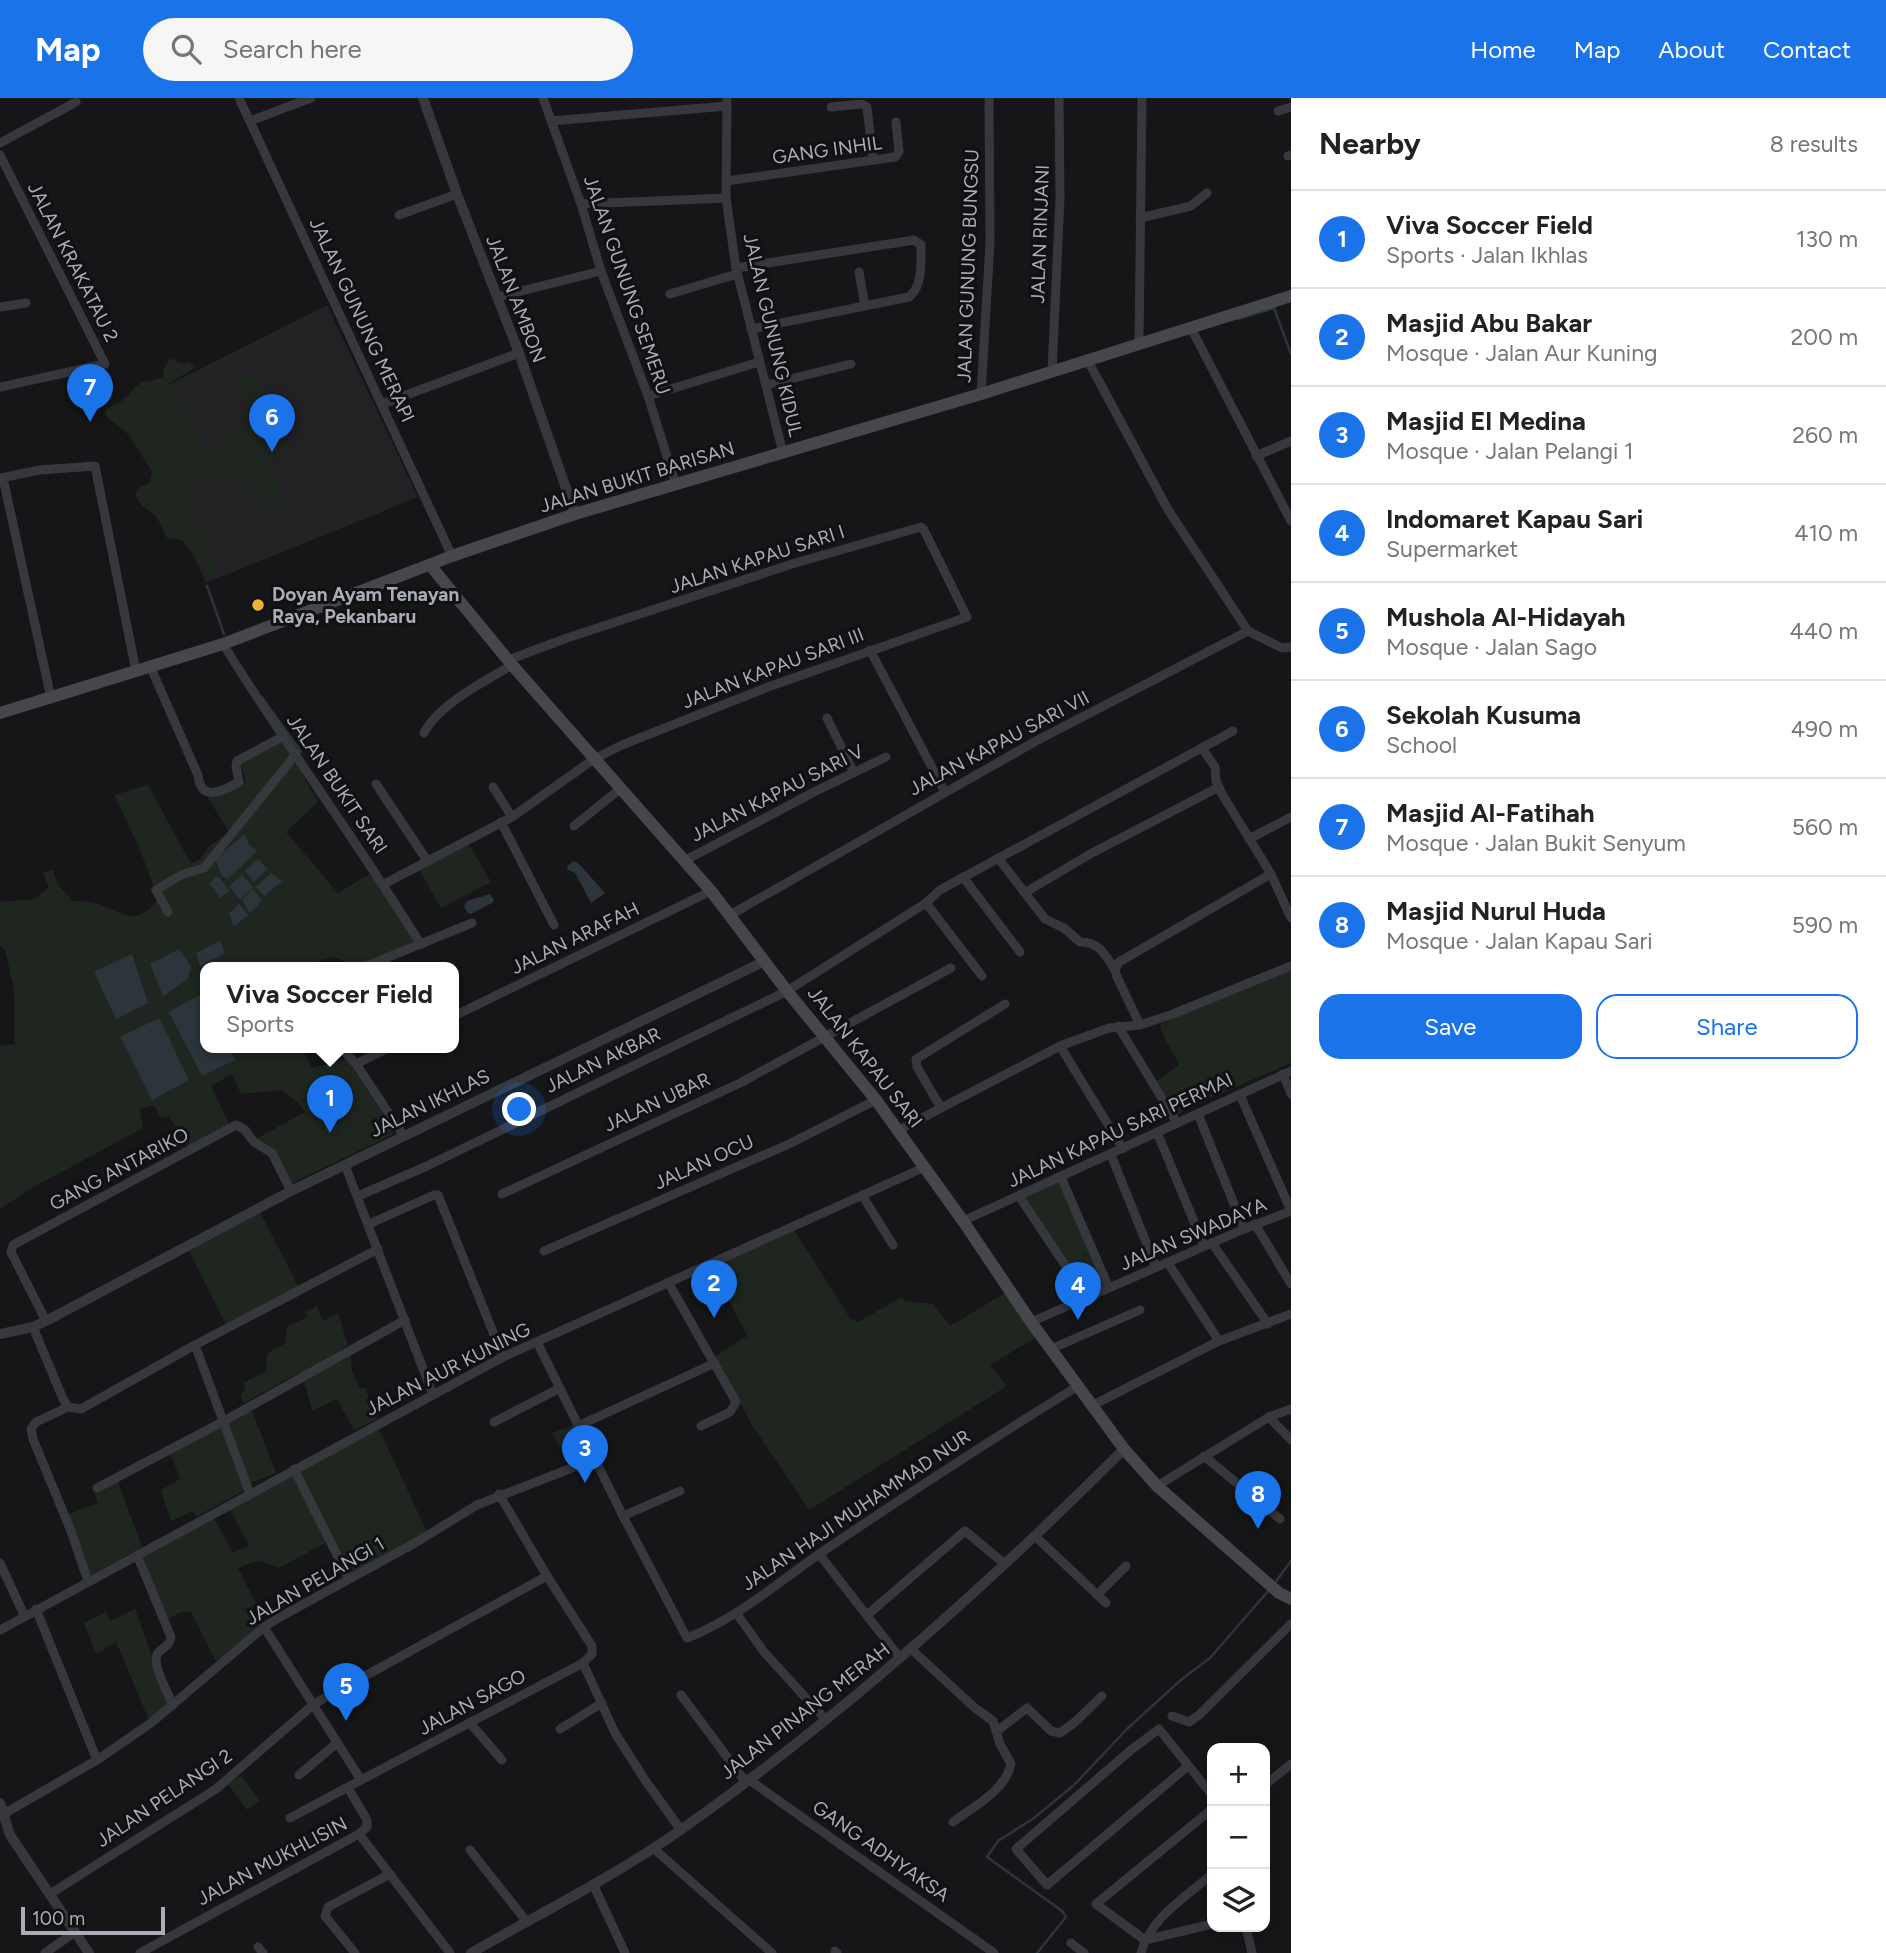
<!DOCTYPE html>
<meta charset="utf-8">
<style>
body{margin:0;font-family:Figtree,sans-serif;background:#f6f6f6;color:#222}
.controls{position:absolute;right:21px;bottom:21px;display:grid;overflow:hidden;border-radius:14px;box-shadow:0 4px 18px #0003}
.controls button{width:63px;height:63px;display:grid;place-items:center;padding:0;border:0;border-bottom:2px solid #e0e0e0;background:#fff;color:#222;font:35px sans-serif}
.scale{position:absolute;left:21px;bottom:18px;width:144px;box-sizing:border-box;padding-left:7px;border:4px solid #a8adb8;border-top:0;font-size:19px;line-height:24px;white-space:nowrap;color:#a8adb8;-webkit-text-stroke:5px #111113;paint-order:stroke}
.you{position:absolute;left:520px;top:1012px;width:24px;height:24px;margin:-18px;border:5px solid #fff;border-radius:50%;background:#1a73e8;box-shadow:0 0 0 10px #1a73e833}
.badge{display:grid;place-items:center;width:46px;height:46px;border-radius:50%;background:#1a73e8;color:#fff;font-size:23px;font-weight:700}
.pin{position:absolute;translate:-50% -58px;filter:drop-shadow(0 2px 4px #0008)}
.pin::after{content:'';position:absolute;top:37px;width:24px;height:21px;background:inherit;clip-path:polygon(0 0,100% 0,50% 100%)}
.popup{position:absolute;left:200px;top:864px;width:259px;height:91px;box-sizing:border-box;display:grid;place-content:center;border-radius:14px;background:#fff;filter:drop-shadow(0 2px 5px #0005);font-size:23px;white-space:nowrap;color:#767676}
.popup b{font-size:26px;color:#222}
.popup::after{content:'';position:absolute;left:50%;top:100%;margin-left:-14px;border:14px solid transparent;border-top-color:#fff}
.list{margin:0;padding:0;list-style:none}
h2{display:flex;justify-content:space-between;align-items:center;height:91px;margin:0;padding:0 28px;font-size:30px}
h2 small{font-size:23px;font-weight:400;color:#767676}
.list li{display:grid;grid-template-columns:46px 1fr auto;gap:21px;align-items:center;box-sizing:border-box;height:98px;padding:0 28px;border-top:2px solid #e0e0e0}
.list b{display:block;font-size:26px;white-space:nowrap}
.list p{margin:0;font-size:23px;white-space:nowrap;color:#767676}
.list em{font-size:23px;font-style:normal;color:#767676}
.actions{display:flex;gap:14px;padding:21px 28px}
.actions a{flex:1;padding:16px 0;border:2px solid #1a73e8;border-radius:21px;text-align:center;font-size:24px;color:#1a73e8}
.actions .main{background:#1a73e8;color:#fff}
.icon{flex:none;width:38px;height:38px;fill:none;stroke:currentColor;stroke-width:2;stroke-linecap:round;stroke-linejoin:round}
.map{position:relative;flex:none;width:1291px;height:1855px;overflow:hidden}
header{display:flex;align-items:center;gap:42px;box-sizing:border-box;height:98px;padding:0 35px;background:#1a73e8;color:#fff}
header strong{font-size:33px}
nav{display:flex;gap:38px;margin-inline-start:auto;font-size:24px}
.search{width:490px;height:63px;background:#f6f6f6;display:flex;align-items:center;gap:18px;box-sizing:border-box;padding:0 24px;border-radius:38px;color:#767676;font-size:26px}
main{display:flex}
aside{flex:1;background:#fff}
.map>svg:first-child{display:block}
</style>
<header>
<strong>Map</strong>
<div class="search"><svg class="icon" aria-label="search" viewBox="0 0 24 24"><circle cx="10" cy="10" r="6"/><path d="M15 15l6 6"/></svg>Search here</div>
<nav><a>Home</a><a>Map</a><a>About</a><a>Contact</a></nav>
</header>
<main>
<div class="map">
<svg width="1291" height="1855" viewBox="0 0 1291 1855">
<rect width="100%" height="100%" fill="#161618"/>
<!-- built -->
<polygon fill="#222225" points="327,207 418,399 206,485 126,308"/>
<!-- green -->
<g fill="#1e261f">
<path d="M170 260 181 266 189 264 196 269 160 291 173 285 205 350 256 324 237 283 256 275 291 354 269 363 286 402 272 409H266L232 377 210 380 189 391C189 418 214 445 217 475L212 477 204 473 182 442 167 440 160 425 153 415 142 408 135 397 137 391 150 384 152 374 129 337 107 319 105 314C110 306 117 307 124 301 132 296 132 289 141 285 149 282 157 283 163 278V273Z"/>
<path d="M283 642 318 704 286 734 338 795 373 774 416 844 357 869 334 859 297 869H206V949H301L312 970 347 961 389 1025 394 1033 392 1037 292 1085 256 1041 305 1014 296 1003 281 992 241 996 232 976 211 988 230 1028 188 1050 169 1018 161 1020 154 1007 140 1011 143 1030 32 1090 0 1111V948L15 946 14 892 5 852 0 848V804L35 801 49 789 43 774 53 772 58 787 73 803C79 803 85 803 91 804 119 809 132 833 157 803 148 765 131 732 114 697L148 687 191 766 201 760 209 748 229 734 208 700 246 684 240 664Z"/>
<polygon points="469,747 491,784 441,810 419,771"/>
<path d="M1291 872V965L1190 1009 1176 1018 1156 984 1179 967C1174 953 1163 943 1160 927L1187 913Z"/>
<polygon points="1061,1079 1109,1190 1087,1200 1019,1098"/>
<polygon points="260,1114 299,1190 226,1227 189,1153"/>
<polygon points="794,1132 850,1220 858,1224 902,1199 905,1203 933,1206 950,1228 1005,1195 1037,1239 990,1267 1007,1288 809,1412 752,1327 715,1258 747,1238 712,1170"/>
<polygon points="317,1208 323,1223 338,1215 348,1247 320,1267 297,1276 244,1305 240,1296 246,1292 243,1285 266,1273 267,1256 285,1245 287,1229 307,1219 305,1214"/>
<polygon points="351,1258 352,1274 360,1290 365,1290 377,1321 354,1332 337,1301 312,1313 304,1283"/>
<polygon points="251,1310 276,1375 250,1385 226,1324"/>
<polygon points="220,1327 245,1392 196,1419 193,1413 171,1423 161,1392 180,1381 170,1354"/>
<polygon points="574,1327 587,1357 568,1365 552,1335"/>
<polygon points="378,1329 427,1434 350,1476 298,1374"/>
<path d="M292 1377 327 1444 279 1470C259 1462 258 1461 238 1470L256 1506 252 1509 259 1526 238 1547 216 1563 191 1514H180L167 1522 143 1460 214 1420 233 1455 249 1447 229 1410Z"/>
<polygon points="117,1381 142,1449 90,1478 67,1417 98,1405 94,1394"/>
<polygon points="135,1511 169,1606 149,1622 116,1544 96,1556 84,1525 106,1514 110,1523"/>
<polygon points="241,1677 260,1703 247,1712 228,1686"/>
</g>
<!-- water -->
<g fill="#2c353c">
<polygon points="245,736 249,747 257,753 228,781 222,778 215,761"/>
<polygon points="258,761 267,771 254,784 245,773"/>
<polygon points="574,763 580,767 605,795 591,805 575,775 568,772 567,768"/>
<polygon points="271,775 282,783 264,798 256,789"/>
<polygon points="242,777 253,789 240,802 229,788"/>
<polygon points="218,778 230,793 220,800 209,785"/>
<polygon points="253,791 262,802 250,815 242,802"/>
<polygon points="490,796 494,802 492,805 471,816 468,815 464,808 467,803"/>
<polygon points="239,805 248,817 234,829 229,816"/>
<polygon points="220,843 225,855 200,868 196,855"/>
<polygon points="179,851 191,869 188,881 163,898 150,866"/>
<polygon points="132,856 148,905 116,921 94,874"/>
<polygon points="200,897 206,907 206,949 228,949 235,962 202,978 169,914"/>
<polygon points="159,920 189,982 152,1002 120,939"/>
</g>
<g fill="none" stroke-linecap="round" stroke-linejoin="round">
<!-- stream -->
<g stroke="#2c353c" stroke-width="2.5">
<polyline points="1238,221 1274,210 1291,256"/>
<polyline points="207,488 224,536"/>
<polyline points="261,598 301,654"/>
<polyline points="1274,1486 1291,1463"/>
<polyline points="1037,1855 1066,1819 1062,1813 987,1759 998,1743 1034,1720 1074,1687 1128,1630 1182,1581 1210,1560 1270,1491"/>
</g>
<!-- minor -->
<g stroke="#37383d" stroke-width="9">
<polyline points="239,0 452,458"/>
<polyline points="543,0 581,106 601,173 648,298 676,387"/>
<polyline points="727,0 726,100 736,170 783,355"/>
<polyline points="831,9 862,6 867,9 873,62"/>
<polyline points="1278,13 1291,9"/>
<polyline points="250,23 311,0"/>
<polyline points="551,23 727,8"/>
<polyline points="0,45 76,4"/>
<polyline points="0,57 105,266 0,289"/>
<polyline points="1288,58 1291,57"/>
<polyline points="727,83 895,59 899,54 896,24"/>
<polyline points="581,106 726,100"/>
<polyline points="399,117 457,96"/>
<polyline points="1140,120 1191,108 1207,95"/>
<path d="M736 170 914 142 921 147C921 163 923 189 909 199L751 231"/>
<polyline points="859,174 865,208"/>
<polyline points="670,196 737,176"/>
<polyline points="498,199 601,173"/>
<polyline points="0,209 26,205"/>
<polyline points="1191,230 1291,423"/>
<polyline points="1139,245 1142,0"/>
<polyline points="1087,261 1167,410 1248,533"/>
<polyline points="1052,273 1060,100 1059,0"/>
<polyline points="766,287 851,266"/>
<polyline points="981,296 990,145 989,0"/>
<polyline points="648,298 759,264"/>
<polyline points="382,306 519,255"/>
<polyline points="1256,358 1291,343"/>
<polyline points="0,380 40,372 95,368 136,573"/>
<polyline points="3,380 51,600"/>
<polyline points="1248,533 1282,550 1291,549"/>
<path d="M223 546C286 648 358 744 421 847"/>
<polyline points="870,552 945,694"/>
<path d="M150 568 198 677C201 705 223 693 239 684L236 668 237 663 284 638"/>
<polyline points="827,620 854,675"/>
<path d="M424 635C438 607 485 583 512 567"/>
<polyline points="1202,650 1215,669 1216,683 1222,696 1271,776 1291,820"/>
<polyline points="376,686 428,764"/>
<polyline points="493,689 512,719"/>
<polyline points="501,724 554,827"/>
<polyline points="574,728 620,691"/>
<polyline points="1249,741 1291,719"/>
<path d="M998 760 1045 821 1064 830 1080 844C1100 844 1105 857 1115 872"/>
<polyline points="684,763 814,694 886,659"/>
<polyline points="963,779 1020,854"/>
<polyline points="384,786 512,719 594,661 622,647 768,589 967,519 924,432 921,429 792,466 567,540 508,562"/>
<polyline points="1026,794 1092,755 1219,689"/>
<polyline points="926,805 982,878"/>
<polyline points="168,814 156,792 181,777 204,770 296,656"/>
<polyline points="730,817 1036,643 1248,533"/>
<polyline points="364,869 472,825"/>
<polyline points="454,918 711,793"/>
<polyline points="1140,927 1117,879 1115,872 1119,864 1271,776"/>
<polyline points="1118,928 1177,1025"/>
<polyline points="1060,948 1123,1051"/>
<polyline points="341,949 356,966 403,1037"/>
<polyline points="356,966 390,949"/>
<polyline points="1283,976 1291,996"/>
<polyline points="1240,997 1291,1113"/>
<polyline points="941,1010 917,969 916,961 1005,906"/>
<polyline points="1198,1016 1244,1131"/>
<polyline points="899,1032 1060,948 1109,930 1140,927 1173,916 1291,868"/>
<polyline points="1157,1034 1204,1148"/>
<polyline points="1111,1057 1156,1169"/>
<polyline points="345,1067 433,1297"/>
<polyline points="1061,1079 1109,1190"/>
<polyline points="502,1096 740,985 951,870"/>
<polyline points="862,1097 893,1147"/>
<polyline points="358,1098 427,1068 787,893 926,805 940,792 1233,633"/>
<polyline points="1019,1098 1087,1200"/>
<polyline points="963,1123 1291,973"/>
<polyline points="369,1126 434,1097 438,1097 503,1259"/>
<polyline points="1255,1126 1291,1186"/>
<polyline points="1212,1145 1268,1226"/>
<polyline points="544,1153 789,1046 876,1002"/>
<polyline points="1168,1165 1219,1243"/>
<polyline points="668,1184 736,1304 730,1314 701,1328"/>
<polyline points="46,1223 11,1154 13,1147 236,1027 245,1032 254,1044 272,1055 291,1093"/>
<polyline points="1031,1224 1244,1131 1291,1113"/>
<polyline points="33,1229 63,1301 68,1309 81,1311 195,1247 378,1151"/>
<path d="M537 1244 623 1418 687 1540C738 1520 777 1485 822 1454 906 1397 992 1341 1078 1288"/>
<polyline points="195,1247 250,1396"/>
<polyline points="1051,1251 1140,1212"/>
<polyline points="1093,1307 1219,1243 1291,1216"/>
<polyline points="68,1309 36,1324 31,1331 33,1341 71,1433 88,1483"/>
<polyline points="1269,1319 1291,1342"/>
<polyline points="494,1324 560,1290"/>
<polyline points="578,1328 715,1265"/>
<polyline points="1204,1358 1280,1421"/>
<polyline points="294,1371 349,1481"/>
<polyline points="1157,1388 1269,1319 1291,1311"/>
<polyline points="97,1390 224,1323 405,1222"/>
<polyline points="623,1418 680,1393"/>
<polyline points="1036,1439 1106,1505"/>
<polyline points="819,1456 900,1560"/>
<path d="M137 1457 171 1539C169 1549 164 1548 158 1555 150 1564 169 1597 173 1607"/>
<polyline points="0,1465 24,1517"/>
<polyline points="1097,1497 1126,1468"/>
<polyline points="36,1511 97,1662"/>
<polyline points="737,1516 764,1554 826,1622"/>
<polyline points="867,1517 965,1433 1005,1466"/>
<polyline points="264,1529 361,1682 583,1565 592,1556 592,1548 547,1478 499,1396"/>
<polyline points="0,1532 503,1259 925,1069"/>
<path d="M911 1551 975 1610 993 1623 1000 1646 1011 1666C1005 1693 973 1709 953 1724"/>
<polyline points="583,1565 615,1635 645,1682 681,1732"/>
<polyline points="681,1597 745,1683"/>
<polyline points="1172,1618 1189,1624 1199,1617 1291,1526"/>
<polyline points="470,1625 502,1662"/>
<polyline points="560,1631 602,1605"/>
<polyline points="997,1633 1027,1610 1051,1633 1060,1635 1075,1624 1102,1598"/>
<polyline points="1188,1668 1047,1787 1016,1751 1131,1652 1159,1631 1212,1697"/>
<polyline points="299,1677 337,1645"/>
<polyline points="748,1681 994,1855"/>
<polyline points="1265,1687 1291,1666"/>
<polyline points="1212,1711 1096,1806 1145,1842 1212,1826"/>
<polyline points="0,1718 97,1662 151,1625 264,1529 280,1519 415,1445 477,1407 595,1361"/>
<polyline points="290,1720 361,1682"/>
<polyline points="359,1736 450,1855"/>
<polyline points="653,1750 772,1855"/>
<polyline points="470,1752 527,1824"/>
<polyline points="593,1786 625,1855"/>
<polyline points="50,1796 216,1691 314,1606 547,1478"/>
<polyline points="1246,1829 1252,1855"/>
<polyline points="1071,1845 1084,1855"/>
<polyline points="258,1849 263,1855"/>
<polyline points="835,1853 837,1855"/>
<polyline points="45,1855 75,1834"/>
<polyline points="140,1855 359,1736 367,1729 367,1722 348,1690"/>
<polyline points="355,1855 325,1818 328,1809 390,1776"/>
<path d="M1141 1855C1151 1819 1185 1800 1212 1776"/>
</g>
<!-- tertiary -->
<g stroke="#37383d" stroke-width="10">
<polyline points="423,0 457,96 519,255 575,416"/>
<polyline points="0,1236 33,1229 46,1223 291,1093 765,863"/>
<polyline points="0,1705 10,1737 89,1855"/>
<path d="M471 1855C541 1815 615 1778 682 1731 841 1619 987 1488 1124 1351"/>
</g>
<!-- secondary -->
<g stroke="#45474d" stroke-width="12">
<polyline points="430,467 512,567 711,793 787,893 876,1002 963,1123 1031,1224 1124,1351 1157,1388 1279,1495 1291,1501"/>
<polyline points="0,615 223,546 452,458 575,416 981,296 1291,198"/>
</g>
</g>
<!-- markers -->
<circle fill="#f2b134" stroke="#111113" stroke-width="2.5" cx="258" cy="507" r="7"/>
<g text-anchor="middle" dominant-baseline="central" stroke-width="6" stroke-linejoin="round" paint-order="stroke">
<!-- street labels -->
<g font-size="19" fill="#a8adb8" stroke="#111113">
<text transform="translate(827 52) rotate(-8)">GANG INHIL</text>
<text transform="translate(1040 136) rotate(-88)">JALAN RINJANI</text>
<text transform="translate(73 164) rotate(63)">JALAN KRAKATAU 2</text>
<text transform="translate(968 168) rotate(-88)">JALAN GUNUNG BUNGSU</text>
<text transform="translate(627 187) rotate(71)">JALAN GUNUNG SEMERU</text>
<text transform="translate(516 201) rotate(69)">JALAN AMBON</text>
<text transform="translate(362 222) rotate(65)">JALAN GUNUNG MERAPI</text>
<text transform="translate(773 237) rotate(77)">JALAN GUNUNG KIDUL</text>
<text transform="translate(637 379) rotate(-17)">JALAN BUKIT BARISAN</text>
<text transform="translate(757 461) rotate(-18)">JALAN KAPAU SARI I</text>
<text transform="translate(773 570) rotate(-21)">JALAN KAPAU SARI III</text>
<text transform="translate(999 645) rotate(-28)">JALAN KAPAU SARI VII</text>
<text transform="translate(337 686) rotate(56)">JALAN BUKIT SARI</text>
<text transform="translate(777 695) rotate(-27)">JALAN KAPAU SARI V</text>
<text transform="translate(575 840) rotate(-26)">JALAN ARAFAH</text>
<text transform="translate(865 959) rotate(52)">JALAN KAPAU SARI</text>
<text transform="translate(603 962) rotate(-26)">JALAN AKBAR</text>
<text transform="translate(657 1004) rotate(-25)">JALAN UBAR</text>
<text transform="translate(430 1005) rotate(-26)">JALAN IKHLAS</text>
<text transform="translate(1120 1032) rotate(-25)">JALAN KAPAU SARI PERMAI</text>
<text transform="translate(704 1064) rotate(-24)">JALAN OCU</text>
<text transform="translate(119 1071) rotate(-28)">GANG ANTARIKO</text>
<text transform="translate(1193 1136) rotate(-23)">JALAN SWADAYA</text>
<text transform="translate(448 1271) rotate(-27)">JALAN AUR KUNING</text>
<text transform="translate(856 1412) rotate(-34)">JALAN HAJI MUHAMMAD NUR</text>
<text transform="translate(315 1483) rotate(-30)">JALAN PELANGI 1</text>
<text transform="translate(472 1604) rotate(-28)">JALAN SAGO</text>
<text transform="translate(805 1613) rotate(-38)">JALAN PINANG MERAH</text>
<text transform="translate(164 1700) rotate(-34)">JALAN PELANGI 2</text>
<text transform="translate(881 1753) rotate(35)">GANG ADHYAKSA</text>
<text transform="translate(272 1763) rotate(-28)">JALAN MUKHLISIN</text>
</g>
<!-- poi labels -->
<g font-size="19" font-weight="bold" fill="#a8adb8" stroke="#111113" text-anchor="start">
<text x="272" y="496">Doyan Ayam Tenayan<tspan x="272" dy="22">Raya, Pekanbaru</tspan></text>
</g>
</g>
</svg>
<div class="controls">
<button>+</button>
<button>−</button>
<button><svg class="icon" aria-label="layers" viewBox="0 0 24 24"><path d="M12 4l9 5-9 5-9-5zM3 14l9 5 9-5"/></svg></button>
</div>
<div class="scale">100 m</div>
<div class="you"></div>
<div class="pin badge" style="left:330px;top:1035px">1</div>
<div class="popup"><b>Viva Soccer Field</b>Sports</div>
<div class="pin badge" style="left:714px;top:1220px">2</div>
<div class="pin badge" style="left:585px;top:1385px">3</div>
<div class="pin badge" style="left:1078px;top:1222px">4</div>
<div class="pin badge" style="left:346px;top:1623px">5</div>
<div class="pin badge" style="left:272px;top:354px">6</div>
<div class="pin badge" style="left:90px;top:324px">7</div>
<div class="pin badge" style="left:1258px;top:1431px">8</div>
</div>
<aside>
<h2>Nearby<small>8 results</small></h2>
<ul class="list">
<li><span class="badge">1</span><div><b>Viva Soccer Field</b><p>Sports · Jalan Ikhlas</p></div><em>130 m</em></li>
<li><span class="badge">2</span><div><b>Masjid Abu Bakar</b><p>Mosque · Jalan Aur Kuning</p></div><em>200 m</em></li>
<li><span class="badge">3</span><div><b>Masjid El Medina</b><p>Mosque · Jalan Pelangi 1</p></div><em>260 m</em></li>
<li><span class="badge">4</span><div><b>Indomaret Kapau Sari</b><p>Supermarket</p></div><em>410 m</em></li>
<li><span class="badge">5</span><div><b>Mushola Al-Hidayah</b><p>Mosque · Jalan Sago</p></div><em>440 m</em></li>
<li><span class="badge">6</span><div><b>Sekolah Kusuma</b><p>School</p></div><em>490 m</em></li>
<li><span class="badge">7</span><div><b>Masjid Al-Fatihah</b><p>Mosque · Jalan Bukit Senyum</p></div><em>560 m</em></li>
<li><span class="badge">8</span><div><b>Masjid Nurul Huda</b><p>Mosque · Jalan Kapau Sari</p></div><em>590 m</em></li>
</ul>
<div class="actions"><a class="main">Save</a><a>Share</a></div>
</aside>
</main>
